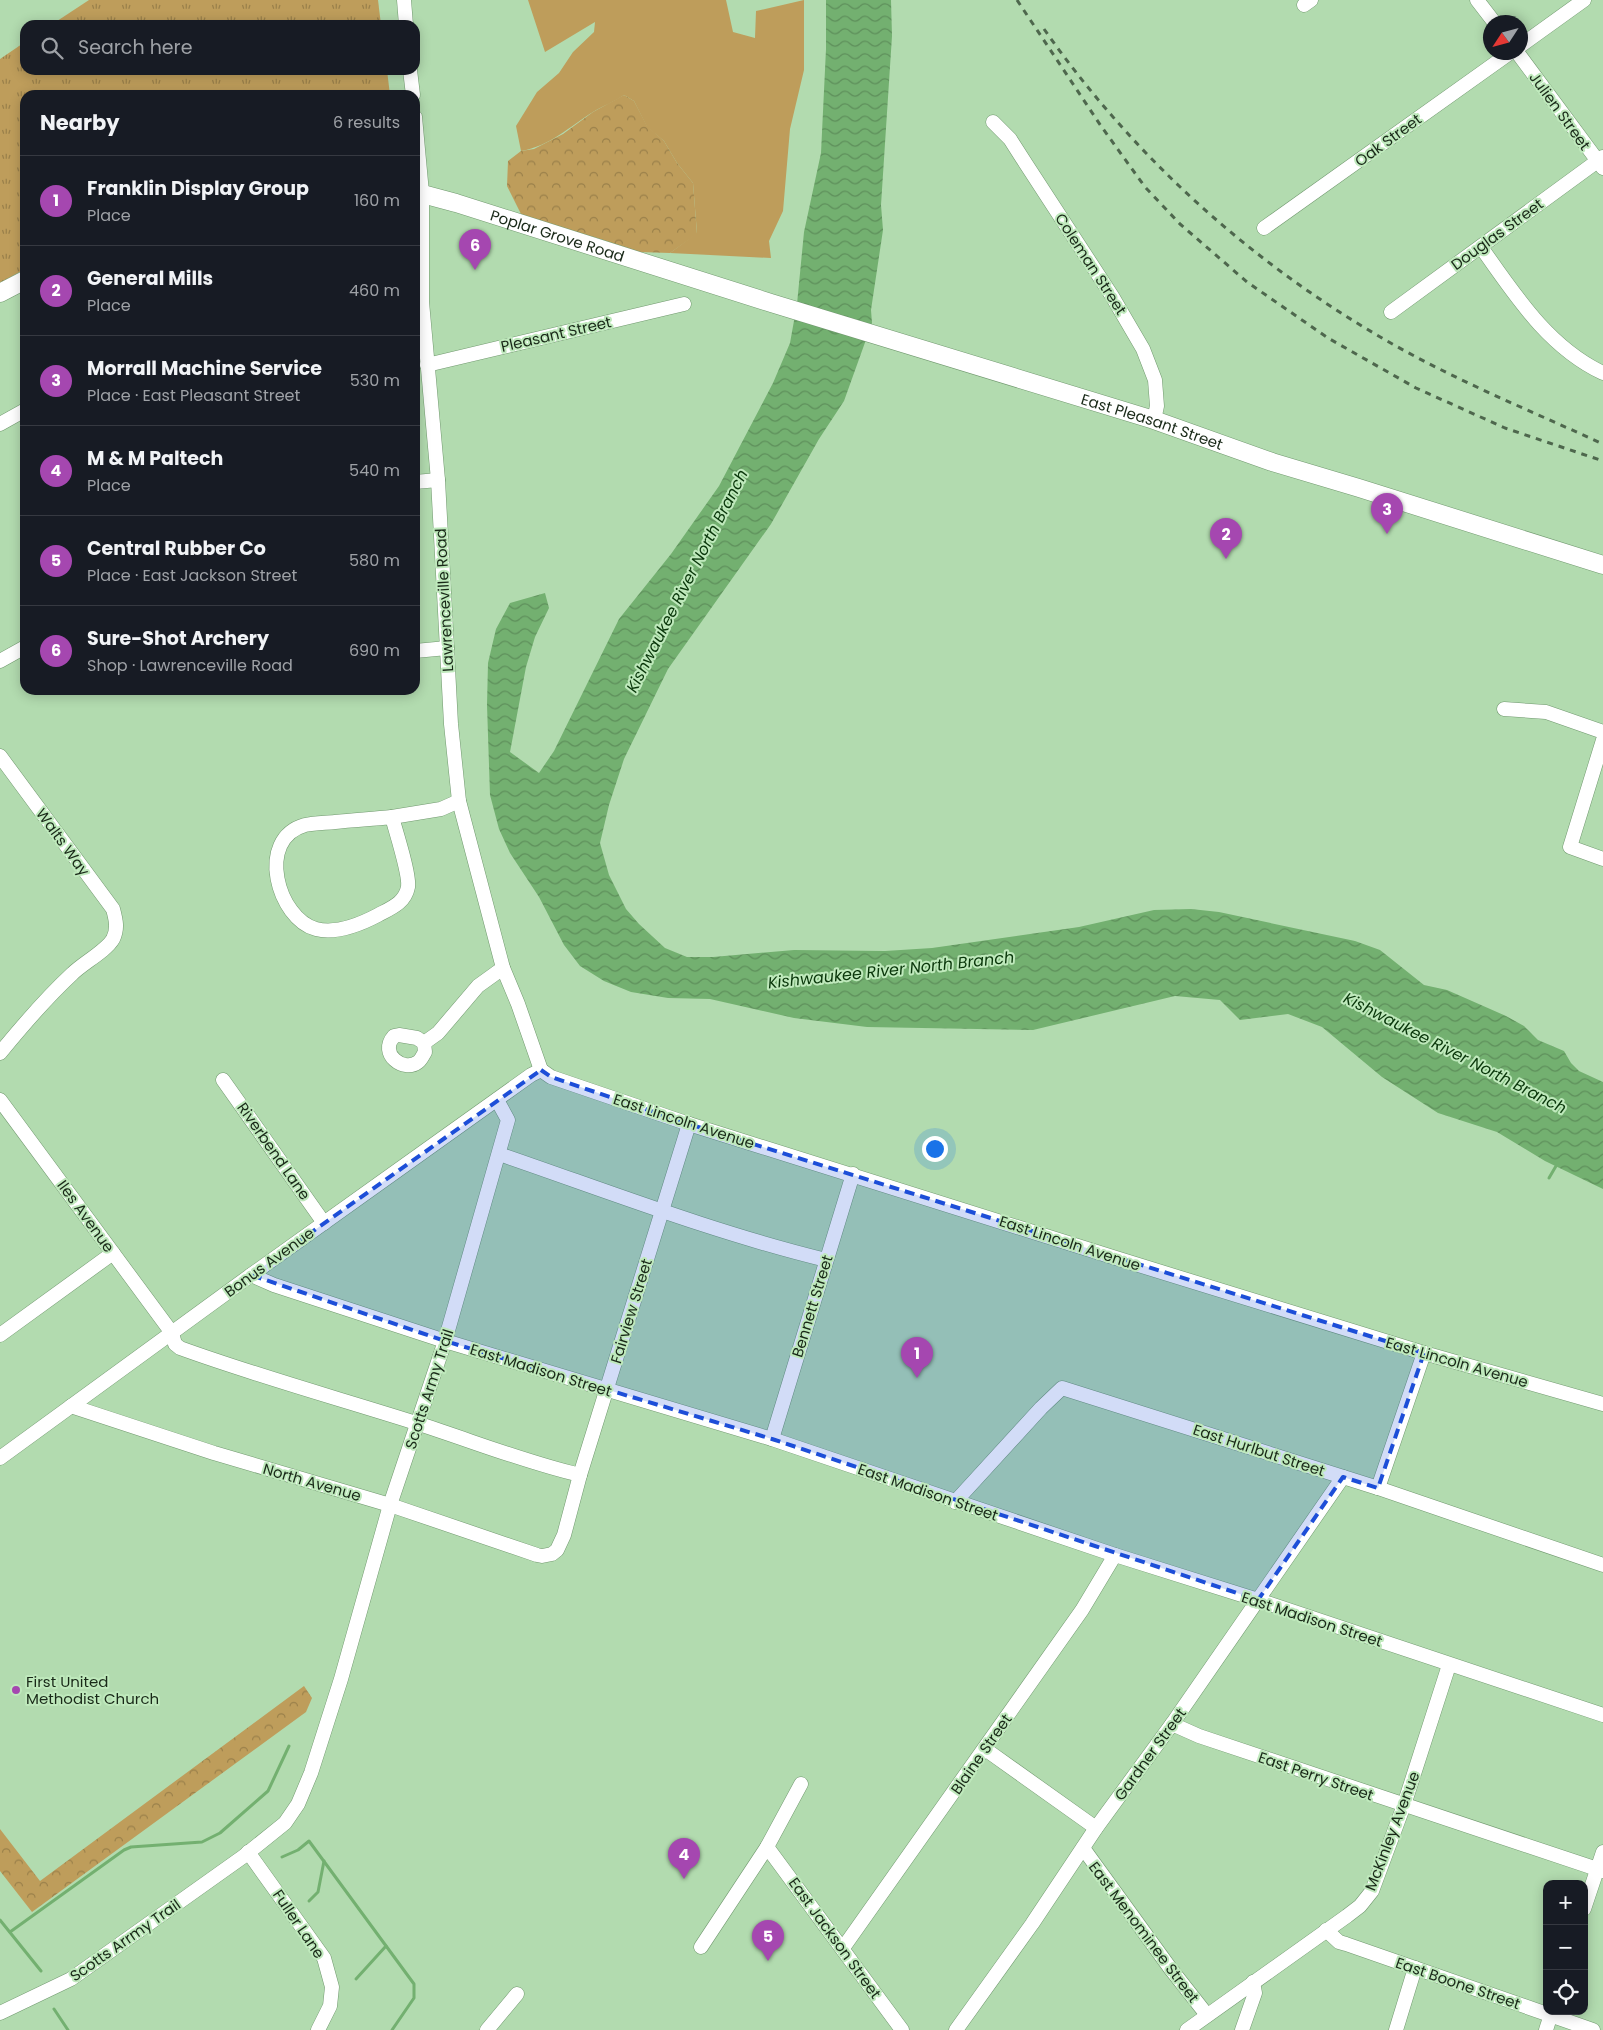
<!DOCTYPE html>
<meta charset="utf-8">
<style>
body{margin:0;font-family:Poppins,sans-serif;background:#20242c;color:#f1f3f6}
.controls{position:absolute;right:15px;bottom:15px;display:grid;overflow:hidden;border-radius:10px;box-shadow:0 2px 12px #0003}
.controls button{width:45px;height:45px;display:grid;place-items:center;padding:0;border:0;border-bottom:1px solid #363941;background:#171b24;color:#f1f3f6;font:25px sans-serif}
.compass{position:absolute;left:1483px;top:15px;width:45px;height:45px;border-radius:50%;background:#171b24;box-shadow:0 2px 12px #0003;rotate:234deg}
.you{position:absolute;left:934px;top:1148px;width:18px;height:18px;margin:-12px;border:4px solid #fff;border-radius:50%;background:#1a73e8;box-shadow:0 0 0 8px #1a73e833}
.badge{display:grid;place-items:center;width:32px;height:32px;border-radius:50%;background:#a547b0;color:#fff;font-size:16px;font-weight:700}
.pin{position:absolute;translate:-50% -41px;filter:drop-shadow(0 1px 2px #0008)}
.pin::after{content:'';position:absolute;top:26px;width:18px;height:15px;background:inherit;clip-path:polygon(0 0,100% 0,50% 100%)}
.list{margin:0;padding:0;list-style:none}
h2{display:flex;justify-content:space-between;align-items:center;height:65px;margin:0;padding:0 20px;font-size:21px}
h2 small{font-size:16px;font-weight:400;color:#9ea1a6}
.list li{display:grid;grid-template-columns:32px 1fr auto;gap:15px;align-items:center;box-sizing:border-box;height:90px;padding:0 20px;border-top:1px solid #363941}
.list b{display:block;font-size:19px;white-space:nowrap}
.list p{margin:0;font-size:16px;white-space:nowrap;color:#9ea1a6}
.list em{font-size:16px;font-style:normal;color:#9ea1a6}
.icon{flex:none;width:28px;height:28px;fill:none;stroke:currentColor;stroke-width:2;stroke-linecap:round;stroke-linejoin:round}
.map{position:relative;flex:none;width:1603px;height:2030px;overflow:hidden}
.search{position:absolute;background:#171b24;box-shadow:0 2px 12px #0003;left:20px;top:20px;width:400px;height:55px;display:flex;align-items:center;gap:12px;box-sizing:border-box;padding:0 18px;border-radius:15px;color:#9ea1a6;font-size:19px}
.panel{position:absolute;background:#171b24;box-shadow:0 2px 12px #0003;left:20px;top:90px;width:400px;height:605px;border-radius:15px}
.map>svg:first-child{display:block}
</style>
<div class="map">
<svg width="1603" height="2030" viewBox="0 0 1603 2030">
<defs>
<pattern id="forest-crowns" width="20" height="18" patternUnits="userSpaceOnUse" patternTransform="scale(1.25)"><rect width="20" height="18" fill="#be9d5b"/><path d="M2 6a3 3 0 1 1 6 0M12 15a3 3 0 1 1 6 0" fill="none" stroke="#9a804a"/></pattern>
<pattern id="park-tufts" width="24" height="20" patternUnits="userSpaceOnUse" patternTransform="scale(1.25)"><rect width="24" height="20" fill="#be9d5b"/><path d="M3 7l-1-3M5 7V3M7 7l1-3M15 17l-1-3M17 17v-4M19 17l1-3" fill="none" stroke="#9a804a"/></pattern>
<pattern id="water-waves" width="16" height="10" patternUnits="userSpaceOnUse" patternTransform="scale(1.25)"><rect width="16" height="10" fill="#73b070"/><path d="M0 5q4-4 8 0t8 0" fill="none" stroke="#5e8f5b"/></pattern>
</defs>
<rect width="100%" height="100%" fill="#b2dbaf"/>
<!-- green -->
<path fill="#be9d5b" d="M528 0H726L733 32 755 38 756 11 804 0V70L790 129 783 211 769 241 771 258 670 253 697 233 693 183 677 163 664 141 647 127 634 101 624 95C614 102 603 106 593 112 569 127 550 146 521 151L516 126 537 92 559 73 573 52 594 32 595 22 545 52Z"/>
<!-- forest -->
<g fill="url(#forest-crowns)">
<polygon points="624,95 634,101 647,126 664,141 677,163 693,183 697,234 670,253 639,252 597,238 534,221 522,216 507,186 508,161 521,151 534,149 563,134 593,112"/>
<polygon points="304,1686 312,1698 306,1712 32,1912 0,1871 0,1829 40,1881"/>
</g>
<!-- park -->
<g fill="url(#park-tufts)">
<polygon points="89,0 378,0 381,25 51,25"/>
<polygon points="25,42 25,70 387,70 390,95 25,95 25,269 0,283 0,59"/>
</g>
<!-- water -->
<polygon fill="url(#water-waves)" points="826,0 891,0 892,36 881,205 883,230 871,310 872,323 844,401 819,439 771,524 668,669 624,759 609,805 600,843 609,875 626,909 639,924 665,948 687,957 713,957 794,950 885,951 932,948 1079,927 1154,910 1191,909 1219,912 1355,941 1380,950 1424,985 1447,990 1506,1016 1524,1026 1538,1040 1564,1051 1571,1063 1579,1071 1603,1082 1603,1189 1545,1161 1497,1132 1438,1113 1382,1077 1322,1027 1288,1014 1240,1020 1220,1000 1175,996 1033,1030 867,1027 794,1018 710,999 668,998 631,992 604,981 580,966 564,945 539,897 510,853 499,829 490,795 487,705 488,663 496,629 510,603 545,593 549,608 535,637 526,667 510,752 539,773 554,751 619,619 671,554 719,486 773,383 790,343 797,304 804,232 821,153 826,49"/>
<g fill="none" stroke-linecap="round" stroke-linejoin="round">
<!-- stream -->
<g stroke="#73b070" stroke-width="3">
<polyline points="1549,1178 1556,1166"/>
<polyline points="282,1857 298,1850 309,1841 414,1984 414,1998 392,2030"/>
<polyline points="309,1901 318,1892 324,1861"/>
<polyline points="0,1920 41,1971"/>
<polyline points="10,1932 124,1850 131,1847 202,1842 220,1833 268,1791 289,1746"/>
<polyline points="356,1979 386,1946"/>
<polyline points="54,2009 68,2030"/>
</g>
<!-- minor casing -->
<g stroke="#71996f" stroke-width="15">
<g id="minor">
<polyline points="404,0 406,25"/>
<polyline points="1477,0 1494,22"/>
<polyline points="1304,5 1311,0"/>
<polyline points="1520,46 1584,0"/>
<polyline points="1517,52 1603,168"/>
<polyline points="410,70 413,95"/>
<polyline points="415,117 422,193 422,302 438,480 451,724 459,801 503,968 518,1004 541,1070"/>
<polyline points="993,122 1010,139 1026,164 1112,296 1143,349 1155,380 1157,406 1154,420"/>
<polyline points="1264,228 1511,52"/>
<path d="M1481 247C1515 295 1548 347 1603 373"/>
<polyline points="1391,312 1603,157"/>
<polyline points="427,365 684,304"/>
<polyline points="0,424 25,410"/>
<polyline points="415,482 438,480"/>
<polyline points="415,651 447,648"/>
<polyline points="0,661 25,647"/>
<polyline points="1504,709 1546,712 1603,732"/>
<polyline points="1603,740 1570,847 1603,859"/>
<path d="M0 756 113 909C116 920 118 929 113 939 106 951 83 963 72 974 46 998 23 1025 0 1053"/>
<path d="M392 817C396 832 410 875 408 887 405 903 391 908 378 915 361 924 336 934 316 929 278 919 255 839 305 825 315 823 326 823 335 822 354 820 373 819 392 817Z"/>
<polyline points="392,817 441,809 459,801"/>
<path d="M399 1035 417 1038 424 1043 425 1052C423 1055 421 1060 418 1062 404 1073 378 1054 394 1036Z"/>
<polyline points="424,1043 438,1033 478,986 503,968"/>
<polyline points="541,1070 551,1077 689,1124 1119,1259 1424,1353 1603,1404"/>
<polyline points="223,1080 324,1223"/>
<path d="M0 1100 172 1333 175 1344 180 1348C257 1376 337 1398 416 1423 470 1440 524 1462 580 1475"/>
<path d="M499 1154C607 1191 715 1233 826 1260"/>
<polyline points="251,1275 274,1285 445,1341 772,1439 1115,1555 1258,1600 1603,1715"/>
<polyline points="0,1335 113,1253"/>
<polyline points="71,1406 214,1453 390,1505 537,1555 542,1556 552,1554 557,1550 564,1535 580,1475 689,1124"/>
<polyline points="772,1439 853,1174"/>
<polyline points="0,1458 251,1275 531,1075 541,1070"/>
<polyline points="1378,1488 1424,1353"/>
<polyline points="955,1502 1041,1408 1062,1388 1378,1488 1603,1565"/>
<polyline points="1172,1724 1199,1736 1603,1871"/>
<polyline points="985,1749 1096,1828"/>
<polyline points="767,1847 902,2030"/>
<polyline points="1083,1848 1170,1968 1207,2015"/>
<polyline points="248,1852 324,1958 332,1987 330,2006 318,2030"/>
<polyline points="1584,1909 1603,1852"/>
<polyline points="1326,1930 1339,1942 1346,1944 1593,2030"/>
<polyline points="701,1947 767,1847 801,1784"/>
<polyline points="843,1948 1082,1610 1115,1555"/>
<polyline points="0,2013 71,1979 244,1856 285,1823 298,1804 311,1773 341,1679 390,1505 445,1341 508,1120 497,1100"/>
<polyline points="487,2030 517,1994"/>
<polyline points="956,2030 1032,1924 1096,1828 1172,1724 1343,1477"/>
<polyline points="1187,2030 1347,1916 1360,1906 1372,1891 1404,1805 1449,1665"/>
<polyline points="1242,2030 1255,1993 1253,1982"/>
<polyline points="1396,2030 1415,1968"/>
<polyline points="1546,2030 1552,2011"/>
</g>
</g>
<!-- major casing -->
<g stroke="#71996f" stroke-width="19">
<g id="major">
<path id="s1" d="M415 192 456 203 771 303 1154 420 1272 462 1359 488 1603 565"/>
<polyline points="0,293 25,280"/>
</g>
</g>
<!-- minor -->
<use href="#minor" stroke="#fff" stroke-width="14"/>
<!-- major -->
<use href="#major" stroke="#fff" stroke-width="18"/>
<!-- rail -->
<g stroke="#4e674d" stroke-width="3" stroke-dasharray="6 6" stroke-linecap="butt">
<polyline points="1017,0 1101,126 1145,187 1180,224 1247,282 1328,338 1416,388 1505,428 1603,461"/>
<path d="M1044 29C1133 156 1248 260 1382 338 1452 379 1529 410 1603 444"/>
</g>
</g>
<!-- marked area -->
<path fill="#1d4ed8" fill-opacity="0.2" stroke="#1d4ed8" stroke-width="4" stroke-dasharray="10 6" stroke-linejoin="round" d="M541 1070 551 1077 689 1124 1424 1353 1378 1488 1343 1477 1258 1600 772 1439 445 1341 251 1275Z"/>
<!-- markers -->
<circle fill="#a547b0" stroke="#bfe9bc" stroke-width="2" cx="16" cy="1690" r="5"/>
<g text-anchor="middle" dominant-baseline="central" stroke-width="4" stroke-linejoin="round" paint-order="stroke">
<!-- street labels -->
<g font-size="15" fill="#192918" stroke="#bfe9bc">
<text transform="translate(1560 111) rotate(54)">Julien Street</text>
<text transform="translate(1388 140) rotate(-36)">Oak Street</text>
<text transform="translate(1497 234) rotate(-36)">Douglas Street</text>
<text stroke="none"><textPath href="#s1" startOffset="149">Poplar Grove Road</textPath></text>
<text transform="translate(1091 264) rotate(57)">Coleman Street</text>
<text transform="translate(556 334) rotate(-13)">Pleasant Street</text>
<text stroke="none"><textPath href="#s1" startOffset="772">East Pleasant Street</textPath></text>
<text transform="translate(444 600) rotate(-93)">Lawrenceville Road</text>
<text transform="translate(63 842) rotate(54)">Walts Way</text>
<text transform="translate(684 1121) rotate(18)">East Lincoln Avenue</text>
<text transform="translate(274 1151) rotate(55)">Riverbend Lane</text>
<text transform="translate(86 1216) rotate(54)">Iles Avenue</text>
<text transform="translate(1070 1243) rotate(18)">East Lincoln Avenue</text>
<text transform="translate(269 1262) rotate(-36)">Bonus Avenue</text>
<text transform="translate(812 1306) rotate(-73)">Bennett Street</text>
<text transform="translate(631 1311) rotate(-73)">Fairview Street</text>
<text transform="translate(1457 1362) rotate(16)">East Lincoln Avenue</text>
<text transform="translate(541 1370) rotate(17)">East Madison Street</text>
<text transform="translate(429 1389) rotate(-72)">Scotts Army Trail</text>
<text transform="translate(1259 1450) rotate(18)">East Hurlbut Street</text>
<text transform="translate(312 1482) rotate(16)">North Avenue</text>
<text transform="translate(928 1492) rotate(19)">East Madison Street</text>
<text transform="translate(1312 1619) rotate(18)">East Madison Street</text>
<text transform="translate(981 1754) rotate(-55)">Blaine Street</text>
<text transform="translate(1150 1754) rotate(-54)">Gardner Street</text>
<text transform="translate(1316 1776) rotate(19)">East Perry Street</text>
<text transform="translate(1392 1831) rotate(-69)">McKinley Avenue</text>
<text transform="translate(299 1924) rotate(56)">Fuller Lane</text>
<text transform="translate(1144 1932) rotate(53)">East Menominee Street</text>
<text transform="translate(835 1938) rotate(54)">East Jackson Street</text>
<text transform="translate(125 1940) rotate(-35)">Scotts Arrmy Trail</text>
<text transform="translate(1458 1983) rotate(19)">East Boone Street</text>
</g>
<!-- poi labels -->
<g font-size="15" fill="#192918" stroke="#bfe9bc" text-anchor="start">
<text x="26" y="1681">First United<tspan x="26" dy="17">Methodist Church</tspan></text>
</g>
<!-- water labels -->
<g font-size="16" font-style="italic" fill="#09360a" stroke="#bfe9bc">
<text transform="translate(687 581) rotate(-63)">Kishwaukee River North Branch</text>
<text transform="translate(891 970) rotate(-6)">Kishwaukee River North Branch</text>
<text transform="translate(1455 1053) rotate(27)">Kishwaukee River North Branch</text>
</g>
</g>
</svg>
<div class="controls">
<button>+</button>
<button>−</button>
<button><svg class="icon" aria-label="locate" viewBox="0 0 24 24"><circle cx="12" cy="12" r="6"/><path d="M12 2v4M12 18v4M2 12h4M18 12h4"/></svg></button>
</div>
<svg class="compass" viewBox="-18 -18 36 36"><path d="M0-13l5 13h-10z" fill="#e53935"/><path d="M0 13l5-13h-10z" fill="#9ea1a6"/></svg>
<div class="you"></div>
<div class="pin badge" style="left:917px;top:1378px">1</div>
<div class="pin badge" style="left:1226px;top:559px">2</div>
<div class="pin badge" style="left:1387px;top:534px">3</div>
<div class="pin badge" style="left:684px;top:1879px">4</div>
<div class="pin badge" style="left:768px;top:1961px">5</div>
<div class="pin badge" style="left:475px;top:270px">6</div>
<div class="search"><svg class="icon" aria-label="search" viewBox="0 0 24 24"><circle cx="10" cy="10" r="6"/><path d="M15 15l6 6"/></svg>Search here</div>
<section class="panel">
<h2>Nearby<small>6 results</small></h2>
<ul class="list">
<li><span class="badge">1</span><div><b>Franklin Display Group</b><p>Place</p></div><em>160 m</em></li>
<li><span class="badge">2</span><div><b>General Mills</b><p>Place</p></div><em>460 m</em></li>
<li><span class="badge">3</span><div><b>Morrall Machine Service</b><p>Place · East Pleasant Street</p></div><em>530 m</em></li>
<li><span class="badge">4</span><div><b>M &amp; M Paltech</b><p>Place</p></div><em>540 m</em></li>
<li><span class="badge">5</span><div><b>Central Rubber Co</b><p>Place · East Jackson Street</p></div><em>580 m</em></li>
<li><span class="badge">6</span><div><b>Sure-Shot Archery</b><p>Shop · Lawrenceville Road</p></div><em>690 m</em></li>
</ul>
</section>
</div>
